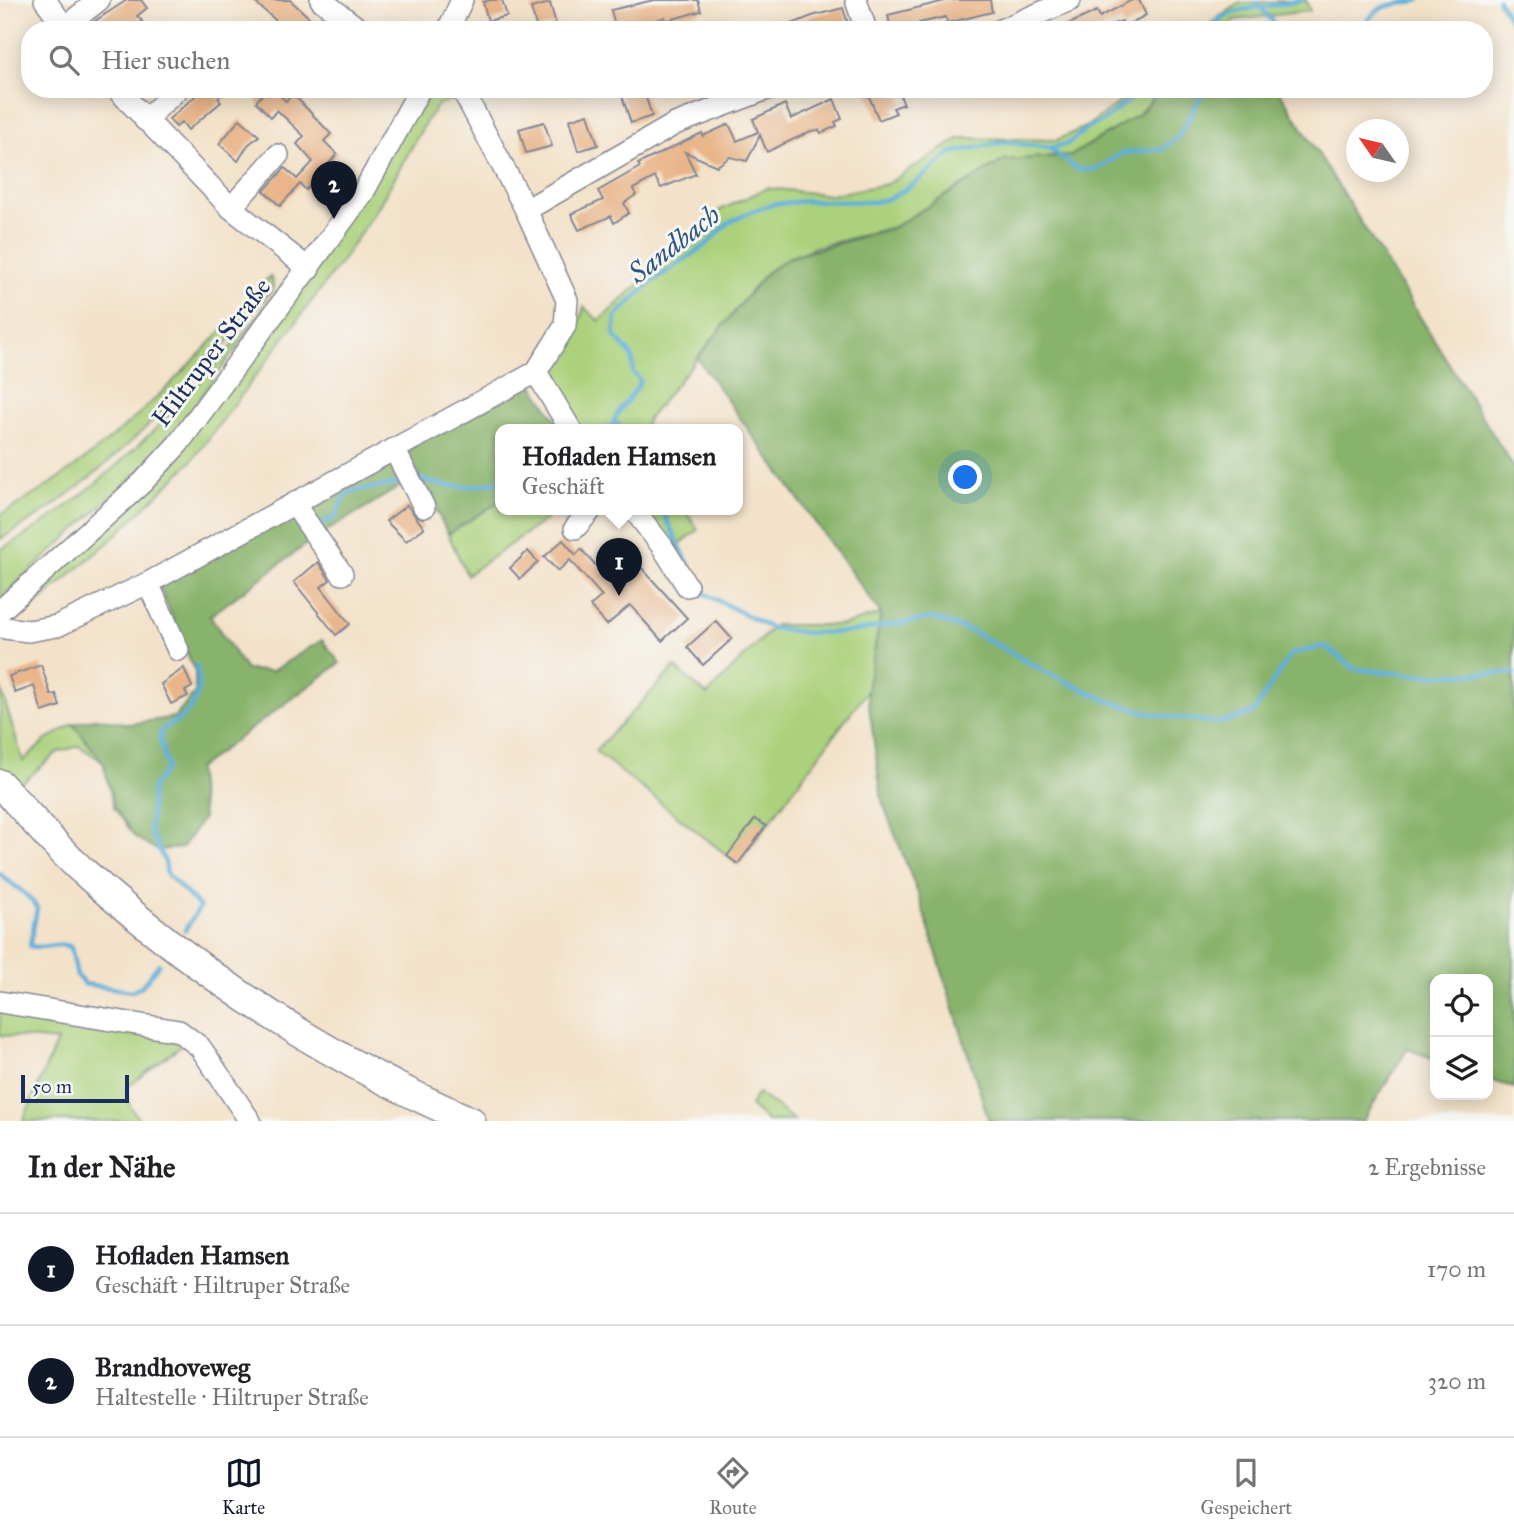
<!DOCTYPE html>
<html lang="de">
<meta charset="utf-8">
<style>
body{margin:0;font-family:"IM FELL Great Primer",serif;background:#f2f2f2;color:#202124}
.controls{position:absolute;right:21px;bottom:21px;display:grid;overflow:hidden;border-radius:14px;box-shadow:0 4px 18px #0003}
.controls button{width:63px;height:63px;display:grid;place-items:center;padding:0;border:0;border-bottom:2px solid #e0e0e0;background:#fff;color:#202124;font:35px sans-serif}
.compass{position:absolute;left:1346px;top:119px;width:63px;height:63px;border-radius:50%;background:#fff;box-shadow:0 4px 18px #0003;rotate:304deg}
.scale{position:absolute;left:21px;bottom:18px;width:108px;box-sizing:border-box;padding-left:7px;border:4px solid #1b2f5e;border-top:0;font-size:19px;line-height:24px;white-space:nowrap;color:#1b2f5e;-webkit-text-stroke:5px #f6f6f2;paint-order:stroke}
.you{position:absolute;left:966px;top:478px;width:24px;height:24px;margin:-18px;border:5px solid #fff;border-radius:50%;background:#1a73e8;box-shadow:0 0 0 10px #1a73e833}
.badge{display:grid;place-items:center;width:46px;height:46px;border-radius:50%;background:#111827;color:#fff;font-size:23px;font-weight:700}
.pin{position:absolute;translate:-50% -58px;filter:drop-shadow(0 2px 4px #0008)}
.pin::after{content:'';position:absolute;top:37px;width:24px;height:21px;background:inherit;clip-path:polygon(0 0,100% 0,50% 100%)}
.popup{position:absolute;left:495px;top:424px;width:248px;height:91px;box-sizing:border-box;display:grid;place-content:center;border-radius:14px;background:#fff;filter:drop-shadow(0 2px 5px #0005);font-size:23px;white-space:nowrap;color:#757577}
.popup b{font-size:26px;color:#202124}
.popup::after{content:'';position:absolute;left:50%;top:100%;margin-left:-14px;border:14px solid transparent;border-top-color:#fff}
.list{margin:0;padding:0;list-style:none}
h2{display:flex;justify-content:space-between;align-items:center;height:91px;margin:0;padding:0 28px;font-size:30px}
h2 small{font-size:23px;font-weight:400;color:#757577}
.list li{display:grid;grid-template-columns:46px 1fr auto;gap:21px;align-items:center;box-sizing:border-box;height:112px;padding:0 28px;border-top:2px solid #e0e0e0}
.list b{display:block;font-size:26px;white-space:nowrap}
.list p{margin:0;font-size:23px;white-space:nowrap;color:#757577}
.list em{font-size:23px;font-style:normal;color:#757577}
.icon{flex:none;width:38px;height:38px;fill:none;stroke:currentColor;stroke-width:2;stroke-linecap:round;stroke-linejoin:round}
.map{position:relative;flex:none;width:1514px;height:1121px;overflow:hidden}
.search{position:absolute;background:#fff;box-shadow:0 4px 18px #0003;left:21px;right:21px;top:21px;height:77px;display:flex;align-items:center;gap:18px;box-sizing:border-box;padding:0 24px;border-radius:28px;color:#757577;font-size:26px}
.sheet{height:315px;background:#fff}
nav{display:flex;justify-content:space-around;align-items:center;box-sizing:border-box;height:98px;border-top:2px solid #e0e0e0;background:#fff;font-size:19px;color:#757577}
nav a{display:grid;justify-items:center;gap:4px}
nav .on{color:#111827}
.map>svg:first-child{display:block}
</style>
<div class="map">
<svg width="1514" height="1121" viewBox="0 0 1514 1121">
<rect width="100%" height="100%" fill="#f6f6f2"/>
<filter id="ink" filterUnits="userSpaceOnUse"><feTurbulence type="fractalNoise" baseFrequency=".0143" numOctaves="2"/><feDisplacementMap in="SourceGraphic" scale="14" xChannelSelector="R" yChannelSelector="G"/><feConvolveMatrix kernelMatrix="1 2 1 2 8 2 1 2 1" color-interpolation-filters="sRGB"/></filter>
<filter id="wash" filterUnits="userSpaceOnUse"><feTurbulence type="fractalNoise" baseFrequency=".00686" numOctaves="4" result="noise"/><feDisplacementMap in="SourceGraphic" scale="28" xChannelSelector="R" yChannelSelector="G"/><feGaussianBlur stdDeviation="1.57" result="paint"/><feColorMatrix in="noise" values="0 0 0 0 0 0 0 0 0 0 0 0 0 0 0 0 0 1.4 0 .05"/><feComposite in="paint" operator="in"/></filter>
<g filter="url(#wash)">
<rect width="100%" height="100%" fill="#f3e2c9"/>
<!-- green -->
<g fill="#abd17b" stroke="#63806c" stroke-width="2">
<polygon points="1306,0 1310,11 1235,20 1224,30 1201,30 1240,3"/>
<polygon points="430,89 457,89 456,99 439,104 428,118 377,209 341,262 191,462 112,539 24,615 0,629 0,619 141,492"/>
<polygon points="1138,89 1162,89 1139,114 1072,155 1004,160 894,227 816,247 788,258 765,274 647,420 644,430 574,430 546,377 575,336 584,307 599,321 718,211 767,188 831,195 887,184 960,138 1057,140 1087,126"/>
<path d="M270 276 273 284 272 290C199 377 101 485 0 539V515C108 455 190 369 270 276Z"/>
<path d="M284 284 159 453 0 599V550C109 490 206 380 284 284Z"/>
<polygon points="500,501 500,510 559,510 467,575 448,534"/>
<polygon points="642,510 685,510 698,530 672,550"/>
<polygon points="881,614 867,691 738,864 595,751 675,667 707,695 775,625 844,625"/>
<polygon points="0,686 23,761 46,740 73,724 103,762 79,746 58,752 16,788 0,770"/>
<polygon points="0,1006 184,1043 126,1088 130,1106 140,1121 23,1121 57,1041 0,1035"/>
<polygon points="758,1093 795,1121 767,1121 750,1106"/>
</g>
<!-- forest -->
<g fill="#88b36b" stroke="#527164" stroke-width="2">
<polygon points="1162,89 1278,89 1514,468 1514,1088 1488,1079 1488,979 1435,979 1435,1059 1407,1049 1363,1121 989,1121 918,894 882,801 867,691 881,614 697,358 765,274 788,258 894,227 1004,160 1072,155 1139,114"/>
<polygon points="531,382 562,430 500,430 500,501 448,534 419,475 312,540 210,616 246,670 272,671 322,640 340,663 197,769 203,818 182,848 157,850 135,837 114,807 103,762 73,724 97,718 130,724 175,717 195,693 195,672 159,586"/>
</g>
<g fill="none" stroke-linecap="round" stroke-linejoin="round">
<!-- stream -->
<g stroke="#5eafd9" stroke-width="4.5">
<polyline points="1498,0 1514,25"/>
<polyline points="1257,3 1279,30"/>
<path d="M1205 30C1244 0 1258 12 1302 0"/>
<polyline points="1217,30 1220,16"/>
<path d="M1361 30C1380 0 1386 8 1420 0"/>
<polyline points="1050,149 1079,170 1096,169 1123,153 1163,149 1178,137 1205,89"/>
<polyline points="614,419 622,430"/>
<path d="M601 430 612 426C618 405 637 395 640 380L633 373 632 356 614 335 616 316 650 283 706 245 728 223 753 211 774 204 806 201 873 202 891 198 915 183 951 153 1004 142 1050 148 1067 144 1089 127 1103 121 1143 89"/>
<path d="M416 477C444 489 471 489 500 481"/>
<polyline points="662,510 702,592 771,628 808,633 850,632 932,618 973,632 1048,673 1108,701 1157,715 1220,723 1253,713 1291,654 1325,646 1355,669 1415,675 1514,673"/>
<path d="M317 526 335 517 346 494C368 485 385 490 404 480"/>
<path d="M0 874C12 885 28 893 37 908L30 946C43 950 58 941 71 947L77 976 84 984 132 991 141 987 159 964"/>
<path d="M185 930 200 907 167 874 165 862 150 831 152 788 167 768 160 738 162 730C168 724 175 723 182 717 198 704 202 684 196 665"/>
</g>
</g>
<g id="blocks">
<!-- building -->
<g fill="#e9b589">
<polygon points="127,0 141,0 147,8 137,16 142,21 131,30 102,30 95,21"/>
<polygon points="252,0 290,0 323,30 287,30"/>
<polygon points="491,0 502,0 507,16 488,21 483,2"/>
<polygon points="654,0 698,0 701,11 666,21 665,17 628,30 616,30 611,10"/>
<polygon points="949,0 990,0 992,12 947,23 946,17 919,23 920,26 912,30 891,30 888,15"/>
<polygon points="1132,0 1139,0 1146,15 1124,27 1122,21 1097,30 1056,30 1097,11 1100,17"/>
<polygon points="550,3 556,24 537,29 531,8"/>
<polygon points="843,8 850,30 777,30 812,16"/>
<polygon points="203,89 228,89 218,98 221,102 188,130 182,122 176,127 169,119"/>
<polygon points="267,89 273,89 286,101 293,94 331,134 324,141 337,154 306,190 300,184 280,206 264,191 285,168 297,179 313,162 297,144 304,136 277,110 271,117 256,102"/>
<polygon points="631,89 643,89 652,116 631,123 621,93"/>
<polygon points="874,89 897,89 904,104 893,108 896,113 879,120 867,92"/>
<polygon points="834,99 842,119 835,122 837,126 821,133 819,130 811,131 767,152 760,135 747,161 730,157 717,166 685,152 696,174 661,188 655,177 633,189 636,195 624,203 629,213 614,223 611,216 579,230 571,214 603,200 598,191 640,167 638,164 702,133 703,136 729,124 737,141 758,132 753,119 785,104 791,119"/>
<polygon points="588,114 598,145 578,151 569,120"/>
<polygon points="240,119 259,136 248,145 238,161 219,144"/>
<polygon points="544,122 552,146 526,153 519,129"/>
<polygon points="407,505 424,528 406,541 386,521"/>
<polygon points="563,540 576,555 581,549 614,585 638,564 687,618 662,641 630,605 607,625 590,606 602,596 570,560 558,571 544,557"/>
<polygon points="528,551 538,562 520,579 510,568"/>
<polygon points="318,562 330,580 321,587 350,624 336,635 294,582"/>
<polygon points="716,621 732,639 703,665 687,647"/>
<polygon points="41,665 51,695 56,694 60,706 42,712 34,686 15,693 9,676"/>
<polygon points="184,668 192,687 185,691 188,696 171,704 161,684"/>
<polygon points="755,819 766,826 738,864 727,856"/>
</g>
</g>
</g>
<g filter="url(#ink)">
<use href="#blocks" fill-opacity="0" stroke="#878894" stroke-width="2"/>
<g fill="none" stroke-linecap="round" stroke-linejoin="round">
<!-- minor casing -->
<g stroke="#878894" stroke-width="24">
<g id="minor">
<polyline points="45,0 67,30"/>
<polyline points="321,0 360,30"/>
<polyline points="856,0 866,30"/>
<polyline points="65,27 99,0"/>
<polyline points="448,30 462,0"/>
<polyline points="1001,30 1070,0"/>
<polyline points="117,89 231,208 309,269"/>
<polyline points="462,89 526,210 567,300 565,326 536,372"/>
<polyline points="145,120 178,89"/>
<polyline points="231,208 278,155"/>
<polyline points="526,210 675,124 767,89"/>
<polyline points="395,451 424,507"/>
<polyline points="295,505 342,574"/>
<polyline points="634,510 662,546 687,586"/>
<polyline points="575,528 591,510"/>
<polyline points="148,583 178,650"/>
<polyline points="0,611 143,482 178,444 363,193 420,89"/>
<polyline points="5,628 29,631 57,626 148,583 536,372 571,430"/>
<polyline points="0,1002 179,1031 200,1047 250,1121"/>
</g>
</g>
<!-- major casing -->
<g stroke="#878894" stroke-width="31">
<path id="major" d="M0 784C28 813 54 846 84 872 200 976 329 1060 471 1121"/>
</g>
<!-- minor -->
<use href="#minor" stroke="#fff" stroke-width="21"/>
<!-- major -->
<use href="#major" stroke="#fff" stroke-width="28"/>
</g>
</g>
<g text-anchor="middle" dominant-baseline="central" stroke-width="6" stroke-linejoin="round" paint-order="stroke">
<!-- street labels -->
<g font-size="26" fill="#1b2f5e" stroke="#f6f6f2">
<text transform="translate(211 352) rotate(-53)">Hiltruper Straße</text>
</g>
<!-- water labels -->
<g font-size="28" font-style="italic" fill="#2f5583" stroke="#f6f6f2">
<text transform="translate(674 244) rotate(-38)">Sandbach</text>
</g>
</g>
</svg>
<div class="controls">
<button><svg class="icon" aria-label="locate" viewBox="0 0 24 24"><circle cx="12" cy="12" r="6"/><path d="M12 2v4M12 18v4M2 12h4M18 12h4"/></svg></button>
<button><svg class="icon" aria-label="layers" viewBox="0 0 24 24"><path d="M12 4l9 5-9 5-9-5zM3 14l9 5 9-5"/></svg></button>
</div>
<svg class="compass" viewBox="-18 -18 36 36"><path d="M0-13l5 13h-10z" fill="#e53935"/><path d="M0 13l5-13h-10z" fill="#757577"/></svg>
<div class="scale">50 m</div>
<div class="you"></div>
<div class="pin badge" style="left:619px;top:596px">1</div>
<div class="popup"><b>Hofladen Hamsen</b>Geschäft</div>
<div class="pin badge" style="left:334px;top:219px">2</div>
<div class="search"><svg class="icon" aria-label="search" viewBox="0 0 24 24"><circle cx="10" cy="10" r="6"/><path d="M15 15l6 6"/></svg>Hier suchen</div>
</div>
<section class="sheet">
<h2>In der Nähe<small>2 Ergebnisse</small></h2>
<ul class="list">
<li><span class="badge">1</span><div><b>Hofladen Hamsen</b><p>Geschäft · Hiltruper Straße</p></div><em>170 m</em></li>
<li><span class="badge">2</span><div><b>Brandhoveweg</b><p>Haltestelle · Hiltruper Straße</p></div><em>320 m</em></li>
</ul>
</section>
<nav>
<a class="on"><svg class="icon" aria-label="map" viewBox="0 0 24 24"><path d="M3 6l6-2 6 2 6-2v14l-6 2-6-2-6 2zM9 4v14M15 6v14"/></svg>Karte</a>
<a><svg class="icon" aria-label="directions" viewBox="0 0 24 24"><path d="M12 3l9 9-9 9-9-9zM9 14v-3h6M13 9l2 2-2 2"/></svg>Route</a>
<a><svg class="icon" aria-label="saved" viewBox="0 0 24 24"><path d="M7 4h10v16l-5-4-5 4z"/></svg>Gespeichert</a>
</nav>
